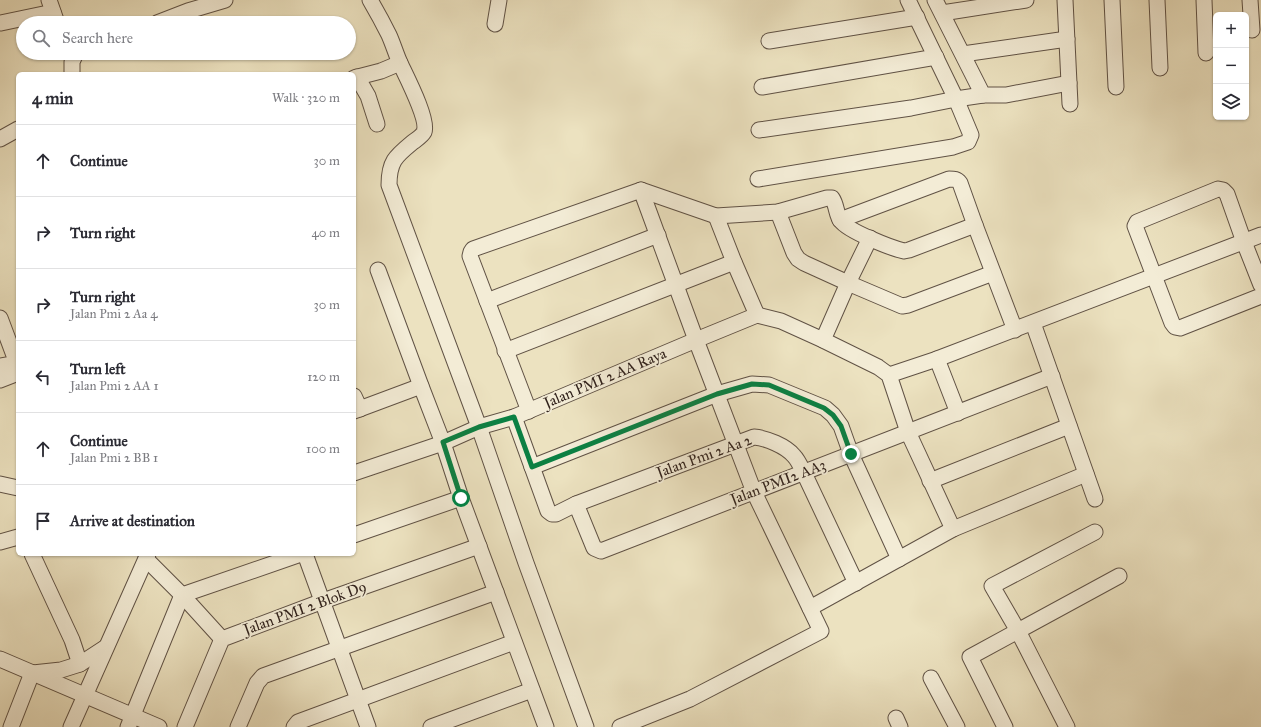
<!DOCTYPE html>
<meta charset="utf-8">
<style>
body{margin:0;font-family:"IM FELL Great Primer",serif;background:#f2f2f3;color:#2b2b33}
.controls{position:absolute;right:12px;top:12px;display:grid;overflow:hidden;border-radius:6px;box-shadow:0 1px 3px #0004}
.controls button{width:36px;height:36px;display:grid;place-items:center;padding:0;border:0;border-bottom:1px solid #e1e1e2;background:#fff;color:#2b2b33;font:20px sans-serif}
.stop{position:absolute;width:12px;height:12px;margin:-9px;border:3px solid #0b8043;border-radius:50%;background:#fff}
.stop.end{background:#0b8043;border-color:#fff;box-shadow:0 1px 4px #0008}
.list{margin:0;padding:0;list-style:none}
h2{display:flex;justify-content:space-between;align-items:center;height:52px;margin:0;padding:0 16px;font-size:17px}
h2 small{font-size:13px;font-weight:400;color:#7c7c81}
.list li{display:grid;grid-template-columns:26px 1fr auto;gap:12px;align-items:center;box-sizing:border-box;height:72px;padding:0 16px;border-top:1px solid #e1e1e2}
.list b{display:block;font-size:15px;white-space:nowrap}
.list p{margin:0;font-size:13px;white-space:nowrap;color:#7c7c81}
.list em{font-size:13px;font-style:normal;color:#7c7c81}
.icon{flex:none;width:22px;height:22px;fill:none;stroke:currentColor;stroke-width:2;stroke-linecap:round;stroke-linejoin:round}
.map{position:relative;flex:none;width:1261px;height:727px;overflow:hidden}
.search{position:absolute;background:#fff;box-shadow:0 1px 3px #0004;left:16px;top:16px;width:340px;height:44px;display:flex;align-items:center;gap:10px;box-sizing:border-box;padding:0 14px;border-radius:22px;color:#7c7c81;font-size:15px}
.panel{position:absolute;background:#fff;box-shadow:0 1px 3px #0004;left:16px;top:72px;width:340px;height:484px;border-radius:6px}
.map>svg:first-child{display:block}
</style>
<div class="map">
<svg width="1261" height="727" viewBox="0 0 1261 727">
<rect width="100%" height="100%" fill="#ece2c0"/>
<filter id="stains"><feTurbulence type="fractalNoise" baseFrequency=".005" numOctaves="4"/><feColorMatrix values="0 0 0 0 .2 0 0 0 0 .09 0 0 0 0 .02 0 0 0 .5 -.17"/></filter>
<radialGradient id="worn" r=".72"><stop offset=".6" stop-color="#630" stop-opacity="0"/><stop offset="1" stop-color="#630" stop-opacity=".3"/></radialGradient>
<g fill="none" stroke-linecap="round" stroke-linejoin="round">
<!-- minor casing -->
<g stroke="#605245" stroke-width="17">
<g id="minor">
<polyline points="49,0 57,23"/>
<path d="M370 0C377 12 383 23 389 35 393 44 396 54 400 63 406 76 429 120 424 132 422 136 417 139 413 142 396 156 389 161 389 185L479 427 526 563 586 727"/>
<polyline points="935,0 983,95 1006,95 1069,83"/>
<polyline points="1065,0 1070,104"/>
<polyline points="1112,0 1116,87"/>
<polyline points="1157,0 1160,68"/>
<polyline points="1204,0 1206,53"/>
<polyline points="1250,0 1252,30"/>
<polyline points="942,13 1026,0"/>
<polyline points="1,23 53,12"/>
<polyline points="157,23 188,11 225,0"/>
<polyline points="495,24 499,0"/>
<polyline points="769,41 917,17"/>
<polyline points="963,54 1067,39"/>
<polyline points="72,74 72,62 76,53"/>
<polyline points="357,77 368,96 377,124"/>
<polyline points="354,78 381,71 400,63"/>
<polyline points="762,87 936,57"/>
<polyline points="759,130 911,108 956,99 983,95"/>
<polyline points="0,139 18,129"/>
<polyline points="758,179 953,147 968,142 971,135 956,99 908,0"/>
<path d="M641 190 716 216 778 212 827 198H832C837 205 836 215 841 221 848 231 891 248 904 251L909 250 975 225"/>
<polyline points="778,212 794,253 798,259 804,263 848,283 902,306 908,305 993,273"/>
<polyline points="716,216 734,262 757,315"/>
<path d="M840 220 949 179C954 179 957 179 960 183L975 225 1015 330"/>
<polyline points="378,270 421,386 443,443 461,498 546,727"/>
<polyline points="1261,285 1244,242 1227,194 1223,190 1218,189 1137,222 1135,226 1172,323 1175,327 1180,328 1261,296"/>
<polyline points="487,301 658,235"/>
<polyline points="0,318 18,366"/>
<polyline points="1033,323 1095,499"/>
<polyline points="823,340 848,283 870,238"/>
<polyline points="505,351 734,262"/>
<polyline points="937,359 958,413"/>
<polyline points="0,366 18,363"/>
<polyline points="889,375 937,359 1261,235"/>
<polyline points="0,380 18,373"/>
<polyline points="354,396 360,409"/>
<polyline points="354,411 421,386"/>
<polyline points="529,411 470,256 471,252 473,249 641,190 696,340 754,492 821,631 690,699 620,727"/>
<path d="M514 417 548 511 552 514H556L576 504 754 437C766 438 786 446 794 456 798 460 801 467 804 473L856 583"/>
<polyline points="532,467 717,394 752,384 769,385 825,408 833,415 841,426 851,454 899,559"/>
<polyline points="354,473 443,443 479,427 514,417 696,340 757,315 781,321 823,340 878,367 889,375 908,432 953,529"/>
<polyline points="930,481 1069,426"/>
<polyline points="0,484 18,488"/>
<polyline points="576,504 594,548 601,551 1052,376"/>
<polyline points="354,535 461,498"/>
<polyline points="0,542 18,537"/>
<polyline points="32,554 72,640 80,664"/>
<polyline points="305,554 368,727"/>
<polyline points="146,559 182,595 222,639"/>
<polyline points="810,608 953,529 1086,474"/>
<polyline points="0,659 159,727"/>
<polyline points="33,673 61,670 80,664 106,647"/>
<polyline points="931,678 957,727"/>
<polyline points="896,718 900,727"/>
<polyline points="11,727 32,673"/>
<polyline points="71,727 148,554"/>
<polyline points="128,727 182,595 301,554"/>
<polyline points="185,727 222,639 323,601 479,546"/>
<polyline points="238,727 257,683 263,676 496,592"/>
<polyline points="294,727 298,722 514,642"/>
<polyline points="431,727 532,690"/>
<polyline points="1005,727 970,657 1119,576"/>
<polyline points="1067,727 1018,631 992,586 1095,532"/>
</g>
</g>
<!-- minor -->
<use href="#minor" stroke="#f3ecd6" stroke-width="15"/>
</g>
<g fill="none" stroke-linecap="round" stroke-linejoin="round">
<!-- route -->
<polyline stroke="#0b8043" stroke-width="5" points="461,498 443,442 479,427 514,417 532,467 717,394 752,384 769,385 824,408 833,415 841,426 851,454"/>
</g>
<g text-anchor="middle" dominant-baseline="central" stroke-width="3.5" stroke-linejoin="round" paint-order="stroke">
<!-- street labels -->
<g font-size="15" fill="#31221c" stroke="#f3ecd6">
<text transform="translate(605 378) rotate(-23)">Jalan PMI 2 AA Raya</text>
<text transform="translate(704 456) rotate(-20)">Jalan Pmi 2 Aa 2</text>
<text transform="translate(778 482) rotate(-21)">Jalan PMI2 AA3</text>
<text transform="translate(305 608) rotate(-20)">Jalan PMI 2 Blok D9</text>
</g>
</g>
<rect width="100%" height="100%" filter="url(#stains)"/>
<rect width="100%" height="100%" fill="url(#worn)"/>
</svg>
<div class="controls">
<button>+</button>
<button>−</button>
<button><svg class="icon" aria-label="layers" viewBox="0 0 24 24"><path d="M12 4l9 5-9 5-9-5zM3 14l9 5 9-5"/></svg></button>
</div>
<div class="stop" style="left:461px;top:498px"></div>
<div class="stop end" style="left:851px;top:454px"></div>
<div class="search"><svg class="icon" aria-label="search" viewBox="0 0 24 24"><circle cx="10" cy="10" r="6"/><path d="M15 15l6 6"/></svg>Search here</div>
<section class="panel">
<h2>4 min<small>Walk · 320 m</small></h2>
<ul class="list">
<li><svg class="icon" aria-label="ahead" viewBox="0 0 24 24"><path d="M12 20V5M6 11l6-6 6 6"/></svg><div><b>Continue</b></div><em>30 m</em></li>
<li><svg class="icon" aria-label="right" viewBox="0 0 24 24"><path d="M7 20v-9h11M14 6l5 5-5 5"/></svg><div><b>Turn right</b></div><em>40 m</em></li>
<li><svg class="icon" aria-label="right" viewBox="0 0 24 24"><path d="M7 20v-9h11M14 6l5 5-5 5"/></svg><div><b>Turn right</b><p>Jalan Pmi 2 Aa 4</p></div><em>30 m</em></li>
<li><svg class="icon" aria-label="left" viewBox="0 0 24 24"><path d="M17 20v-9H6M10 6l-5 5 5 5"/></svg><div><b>Turn left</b><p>Jalan Pmi 2 AA 1</p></div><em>120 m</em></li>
<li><svg class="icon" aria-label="ahead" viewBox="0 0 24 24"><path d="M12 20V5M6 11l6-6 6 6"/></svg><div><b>Continue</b><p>Jalan Pmi 2 BB 1</p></div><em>100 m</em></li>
<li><svg class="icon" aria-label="arrive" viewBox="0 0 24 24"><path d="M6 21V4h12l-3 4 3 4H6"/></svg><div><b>Arrive at destination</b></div></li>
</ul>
</section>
</div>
